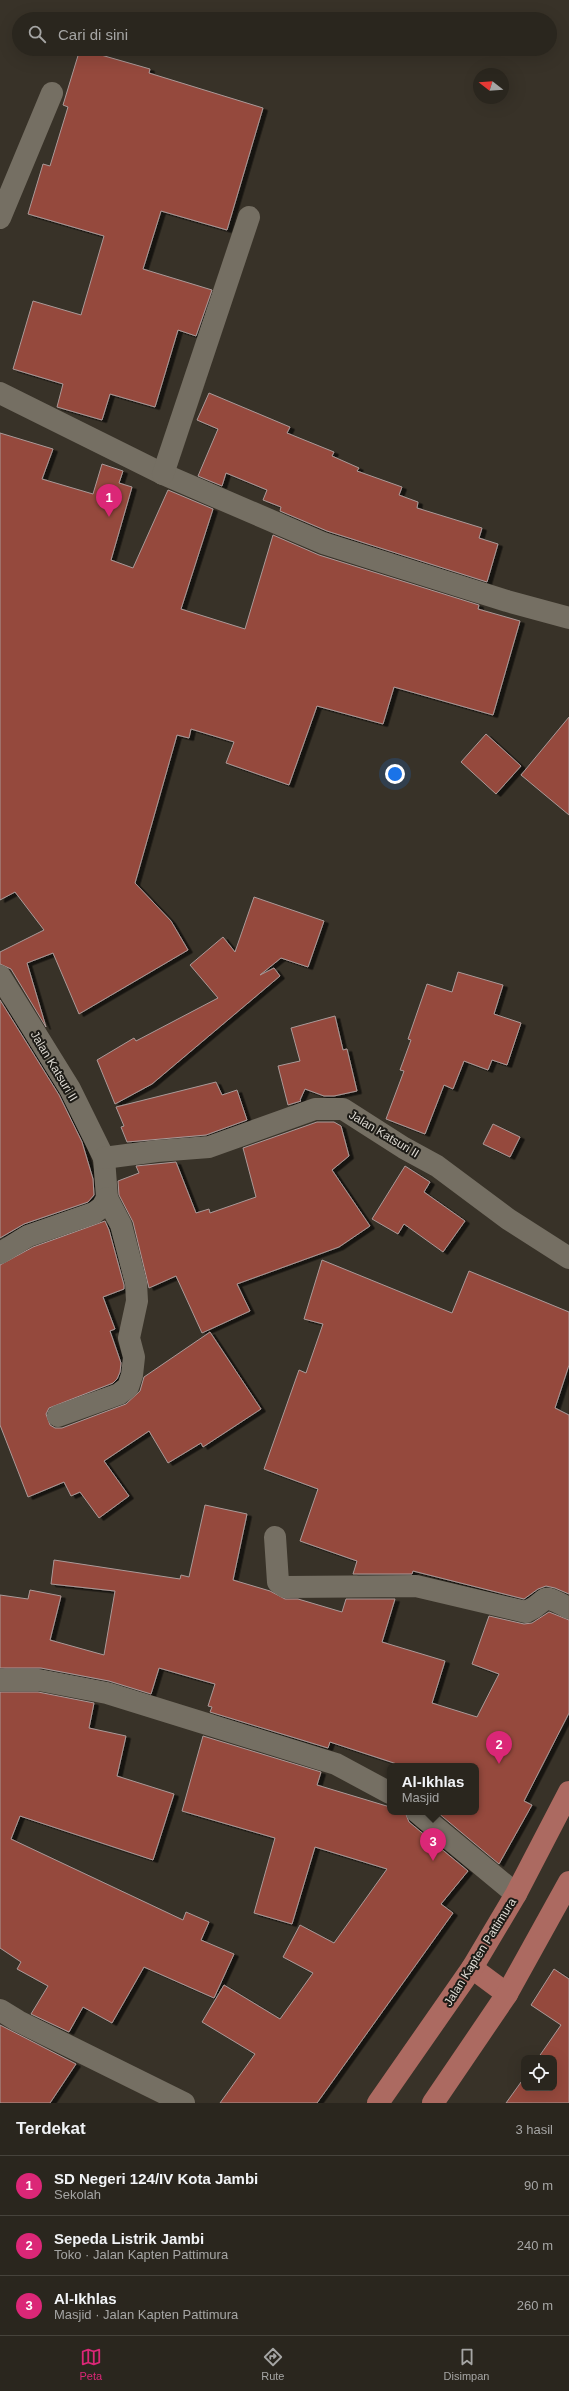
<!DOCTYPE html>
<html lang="id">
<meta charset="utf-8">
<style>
body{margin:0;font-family:Arial,sans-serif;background:#322e27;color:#f1f3f6}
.controls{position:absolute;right:12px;bottom:12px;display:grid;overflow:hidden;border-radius:8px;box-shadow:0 4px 16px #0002}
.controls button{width:36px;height:36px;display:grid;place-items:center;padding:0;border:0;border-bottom:1px solid #46433c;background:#2a261e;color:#f1f3f6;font:20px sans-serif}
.compass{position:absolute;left:473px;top:68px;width:36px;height:36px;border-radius:50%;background:#2a261e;box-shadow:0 4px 16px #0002;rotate:287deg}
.you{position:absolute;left:395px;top:774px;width:14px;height:14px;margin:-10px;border:3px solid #fff;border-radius:50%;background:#1a73e8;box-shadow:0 0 0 6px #1a73e833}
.badge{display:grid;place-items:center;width:26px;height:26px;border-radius:50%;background:#db2777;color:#fff;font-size:13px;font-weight:700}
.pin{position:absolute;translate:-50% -33px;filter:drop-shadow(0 1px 2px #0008)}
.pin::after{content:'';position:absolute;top:21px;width:14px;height:12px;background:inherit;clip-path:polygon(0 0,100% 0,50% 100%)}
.popup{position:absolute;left:387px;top:1763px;width:92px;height:52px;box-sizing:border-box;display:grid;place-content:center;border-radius:8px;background:#2a261e;filter:drop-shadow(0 1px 3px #0005);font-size:13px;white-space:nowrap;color:#a5a5a4}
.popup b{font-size:15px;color:#f1f3f6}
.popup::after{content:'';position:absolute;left:50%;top:100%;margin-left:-8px;border:8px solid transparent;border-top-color:#2a261e}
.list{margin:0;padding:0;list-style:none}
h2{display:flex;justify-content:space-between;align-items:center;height:52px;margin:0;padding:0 16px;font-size:17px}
h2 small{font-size:13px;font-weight:400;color:#a5a5a4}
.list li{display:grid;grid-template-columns:26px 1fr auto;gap:12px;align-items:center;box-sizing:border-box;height:60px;padding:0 16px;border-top:1px solid #46433c}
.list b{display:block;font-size:15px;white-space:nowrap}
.list p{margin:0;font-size:13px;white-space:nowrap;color:#a5a5a4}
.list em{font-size:13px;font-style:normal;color:#a5a5a4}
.icon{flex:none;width:22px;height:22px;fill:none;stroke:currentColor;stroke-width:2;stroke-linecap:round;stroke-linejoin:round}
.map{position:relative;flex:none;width:569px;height:2103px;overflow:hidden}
.search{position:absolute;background:#2a261e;box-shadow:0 4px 16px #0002;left:12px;right:12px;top:12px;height:44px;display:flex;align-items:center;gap:10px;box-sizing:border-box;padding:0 14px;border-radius:22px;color:#a5a5a4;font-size:15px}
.sheet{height:232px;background:#2a261e}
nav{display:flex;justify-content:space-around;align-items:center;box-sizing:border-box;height:56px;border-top:1px solid #46433c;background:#2a261e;font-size:11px;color:#a5a5a4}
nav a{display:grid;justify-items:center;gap:2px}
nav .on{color:#db2777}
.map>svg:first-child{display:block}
</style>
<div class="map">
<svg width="569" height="2103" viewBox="0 0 569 2103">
<defs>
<filter id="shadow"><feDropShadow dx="4.5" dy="2.5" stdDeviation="0" flood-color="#0009"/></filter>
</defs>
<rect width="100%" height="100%" fill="#383228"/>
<!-- building -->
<g fill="#95483e" stroke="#aa9a98" filter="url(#shadow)">
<polygon points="80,49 150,69 149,73 263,108 227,230 161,211 143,269 212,290 196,336 178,330 155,407 110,394 102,420 57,407 63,384 13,369 33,301 81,315 104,236 28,214 43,164 50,166 68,107 63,105"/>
<polygon points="209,393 290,427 287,433 334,452 332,456 359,468 357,471 402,487 399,495 418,502 417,508 482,528 479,538 498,544 487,582 327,531 280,511 281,507 263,500 267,490 226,473 222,486 198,476 218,429 197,420"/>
<polygon points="0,433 53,449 42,479 93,494 102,464 123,471 119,483 132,487 111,560 133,568 168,490 213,509 181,609 245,629 273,535 319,555 479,605 478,609 520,621 493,715 394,687 383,724 317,706 289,785 226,763 234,742 191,729 189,738 177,735 135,883 171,921 188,950 79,1014 53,953 27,963 46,1027 11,969 0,964 0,952 44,930 15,892 0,900"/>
<polygon points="569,717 569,815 521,775"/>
<polygon points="486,734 521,766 496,794 461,762"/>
<polygon points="254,897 324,921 308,967 281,958 260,975 274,968 280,976 152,1084 115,1104 97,1060 134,1038 136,1041 218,998 190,965 223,937 235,952"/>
<polygon points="458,972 503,985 494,1014 521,1023 507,1065 492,1060 488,1070 464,1061 453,1089 444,1085 425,1134 386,1119 404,1071 400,1070 411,1040 408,1039 427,984 452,992"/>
<polygon points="0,1000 59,1095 82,1142 93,1179 94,1195 88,1202 24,1224 0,1238"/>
<polygon points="335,1016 343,1050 347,1049 357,1091 334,1096 324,1096 305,1089 300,1100 301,1101 288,1105 278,1066 300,1061 291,1028"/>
<polygon points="216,1082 222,1095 237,1090 247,1120 206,1135 127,1142 121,1127 124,1126 116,1107"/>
<polygon points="317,1122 334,1122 341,1126 349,1156 332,1170 370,1226 339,1247 237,1284 250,1311 202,1333 176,1276 149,1288 133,1222 119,1195 118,1181 139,1173 136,1166 176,1162 196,1213 209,1209 210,1213 256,1197 243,1148"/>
<polygon points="493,1124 520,1137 510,1157 483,1144"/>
<polygon points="405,1166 430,1182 424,1192 465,1221 443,1252 404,1224 398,1234 372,1219"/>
<polygon points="105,1221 109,1230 124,1285 124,1289 103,1297 115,1329 110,1331 121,1363 120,1372 117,1379 113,1383 49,1408 46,1414 50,1425 55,1428 62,1428 126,1404 140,1391 144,1377 210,1332 261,1409 203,1447 201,1443 168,1463 149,1431 104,1461 129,1496 99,1518 80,1492 71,1496 64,1482 28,1497 0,1425 0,1265 33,1247"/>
<polygon points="322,1260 452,1313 469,1271 569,1312 569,1365 555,1408 569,1415 569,1594 555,1588 546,1586 538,1589 524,1599 413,1571 412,1574 353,1574 357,1561 300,1541 318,1489 264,1469 299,1370 306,1373 323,1324 304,1319"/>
<polygon points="205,1505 247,1514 233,1580 270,1591 285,1599 298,1599 342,1612 346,1599 395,1599 382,1642 445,1661 432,1703 477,1717 499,1674 472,1664 489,1616 524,1624 532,1623 549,1612 569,1620 569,1713 524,1801 532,1805 499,1864 437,1812 476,1812 476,1766 403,1766 330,1742 328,1748 210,1712 212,1707 208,1706 215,1684 159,1668 151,1694 109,1681 41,1668 0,1668 0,1595 28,1599 30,1590 61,1596 50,1640 104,1655 115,1591 51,1584 54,1560 180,1579 181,1575 189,1577"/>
<polygon points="0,1692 38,1692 94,1703 89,1728 126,1736 117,1776 174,1794 153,1860 20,1816 11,1839 183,1920 186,1912 209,1922 201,1940 234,1954 214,1998 144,1967 112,2023 83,2007 69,2032 31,2014 48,1986 17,1969 21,1962 0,1948"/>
<polygon points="203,1736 321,1772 317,1785 390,1807 390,1812 405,1812 409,1822 468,1871 441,1904 453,1913 317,2103 220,2103 255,2054 202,2022 224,1985 280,2019 313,1973 283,1957 300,1925 334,1943 387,1869 315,1847 292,1924 254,1913 275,1838 182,1811"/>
<polygon points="554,1969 569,1979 569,2103 506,2103 524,2078 524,2088 554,2088 554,2058 538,2058 561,2025 531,2005"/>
<polygon points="0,2025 76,2064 50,2103 0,2103"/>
</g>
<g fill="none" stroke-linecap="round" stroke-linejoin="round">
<!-- street -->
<g stroke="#756f63" stroke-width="22">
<polyline points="0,218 52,93"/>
<polyline points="0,393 163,474 323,543 507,601 569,618"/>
<polyline points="163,474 249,217"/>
<polyline points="0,976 70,1089 104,1158 107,1198 102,1207 94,1213 28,1236 0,1253"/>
<polyline points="104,1158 157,1151 209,1147 315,1109 343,1109 404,1148 437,1166 508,1219 569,1258"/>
<polyline points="58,1416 119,1394 128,1387 132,1375 134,1357 129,1338 137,1301 136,1283 121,1225 107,1198"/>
<path d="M275 1537 278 1582 285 1587 416 1586 526 1612C552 1600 536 1591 569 1608"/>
<polyline points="0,1680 39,1680 107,1693 336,1764 390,1793"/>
<polyline points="417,1812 516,1894"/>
<polyline points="0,2010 18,2021 184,2103"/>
</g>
<!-- primary -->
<g stroke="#ac6a61" stroke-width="22">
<polyline points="472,1968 507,1994"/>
<polyline points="378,2103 472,1968 516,1894 569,1792"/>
<polyline points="433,2103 507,1994 569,1882"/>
</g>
</g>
<g text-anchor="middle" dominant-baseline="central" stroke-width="4" stroke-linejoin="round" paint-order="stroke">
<!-- street labels -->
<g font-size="12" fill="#dfdbd4" stroke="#1d1b16">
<text transform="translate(54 1066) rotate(59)">Jalan Katsuri II</text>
<text transform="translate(384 1134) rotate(31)">Jalan Katsuri II</text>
<text transform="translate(480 1952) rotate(-58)">Jalan Kapten Pattimura</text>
</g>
</g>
</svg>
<div class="controls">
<button><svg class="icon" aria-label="locate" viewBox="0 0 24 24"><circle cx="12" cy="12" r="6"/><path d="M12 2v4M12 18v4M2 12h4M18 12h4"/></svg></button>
</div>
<svg class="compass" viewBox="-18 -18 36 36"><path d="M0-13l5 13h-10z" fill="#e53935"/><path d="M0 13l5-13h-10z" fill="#a5a5a4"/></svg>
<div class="you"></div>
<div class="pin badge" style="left:109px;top:517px">1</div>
<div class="pin badge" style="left:499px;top:1764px">2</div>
<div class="pin badge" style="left:433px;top:1861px">3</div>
<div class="popup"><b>Al-Ikhlas</b>Masjid</div>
<div class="search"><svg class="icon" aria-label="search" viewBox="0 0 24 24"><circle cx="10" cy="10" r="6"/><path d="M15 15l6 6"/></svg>Cari di sini</div>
</div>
<section class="sheet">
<h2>Terdekat<small>3 hasil</small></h2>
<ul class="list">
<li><span class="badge">1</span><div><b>SD Negeri 124/IV Kota Jambi</b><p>Sekolah</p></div><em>90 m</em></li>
<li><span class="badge">2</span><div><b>Sepeda Listrik Jambi</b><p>Toko · Jalan Kapten Pattimura</p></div><em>240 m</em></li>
<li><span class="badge">3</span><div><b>Al-Ikhlas</b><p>Masjid · Jalan Kapten Pattimura</p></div><em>260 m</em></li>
</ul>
</section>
<nav>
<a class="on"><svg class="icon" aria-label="map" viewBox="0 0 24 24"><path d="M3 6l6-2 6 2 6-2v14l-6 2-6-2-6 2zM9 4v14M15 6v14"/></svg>Peta</a>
<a><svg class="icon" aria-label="directions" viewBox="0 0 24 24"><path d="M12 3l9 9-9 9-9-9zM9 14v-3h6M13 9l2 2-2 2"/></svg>Rute</a>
<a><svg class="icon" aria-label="saved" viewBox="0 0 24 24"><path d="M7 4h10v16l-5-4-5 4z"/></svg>Disimpan</a>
</nav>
